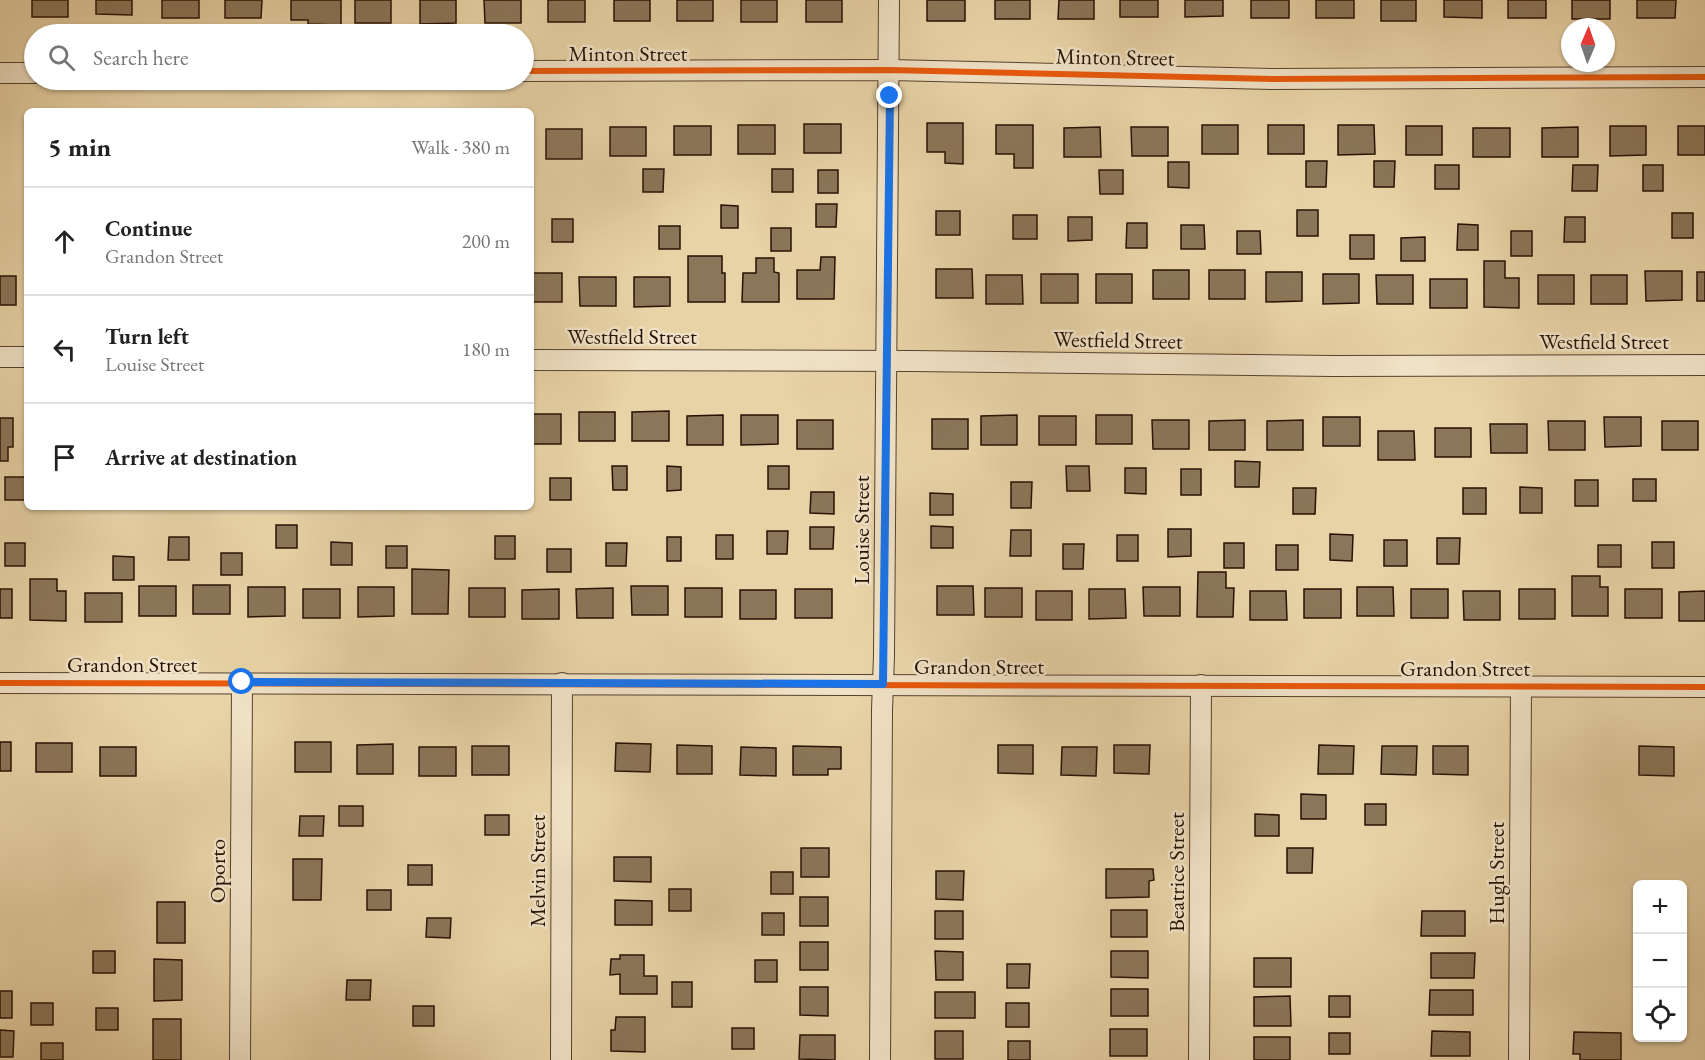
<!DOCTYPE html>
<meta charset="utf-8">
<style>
body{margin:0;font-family:"EB Garamond",serif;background:#f6f6f6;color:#222}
.controls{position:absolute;right:18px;bottom:18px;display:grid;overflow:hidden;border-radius:9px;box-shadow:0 2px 4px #0004}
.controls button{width:54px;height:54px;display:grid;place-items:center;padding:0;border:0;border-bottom:2px solid #e0e0e0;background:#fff;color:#222;font:30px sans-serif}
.compass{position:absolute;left:1561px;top:18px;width:54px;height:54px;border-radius:50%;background:#fff;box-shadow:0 2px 4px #0004;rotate:2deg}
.stop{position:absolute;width:18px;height:18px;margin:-14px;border:4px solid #1a73e8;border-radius:50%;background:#fff}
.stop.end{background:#1a73e8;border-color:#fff;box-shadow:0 2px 6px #0008}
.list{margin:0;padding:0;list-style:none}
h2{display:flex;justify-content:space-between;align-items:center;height:78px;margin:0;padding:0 24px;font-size:26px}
h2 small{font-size:20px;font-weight:400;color:#767676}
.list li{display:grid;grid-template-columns:39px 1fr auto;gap:18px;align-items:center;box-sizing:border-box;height:108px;padding:0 24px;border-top:2px solid #e0e0e0}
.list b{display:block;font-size:22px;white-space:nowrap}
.list p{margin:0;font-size:20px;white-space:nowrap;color:#767676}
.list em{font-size:20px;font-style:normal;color:#767676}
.icon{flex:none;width:33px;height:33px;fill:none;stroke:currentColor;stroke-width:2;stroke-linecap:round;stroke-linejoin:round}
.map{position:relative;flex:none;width:1705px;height:1060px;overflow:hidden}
.search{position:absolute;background:#fff;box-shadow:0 2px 4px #0004;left:24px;top:24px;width:510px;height:66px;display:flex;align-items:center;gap:15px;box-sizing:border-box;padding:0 21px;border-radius:33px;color:#767676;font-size:22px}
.panel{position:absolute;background:#fff;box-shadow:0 2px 4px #0004;left:24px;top:108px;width:510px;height:402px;border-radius:9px}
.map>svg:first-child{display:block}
</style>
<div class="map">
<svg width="1705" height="1060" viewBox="0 0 1705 1060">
<rect width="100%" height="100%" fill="#e8d3a7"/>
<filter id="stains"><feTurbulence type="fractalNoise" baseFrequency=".00333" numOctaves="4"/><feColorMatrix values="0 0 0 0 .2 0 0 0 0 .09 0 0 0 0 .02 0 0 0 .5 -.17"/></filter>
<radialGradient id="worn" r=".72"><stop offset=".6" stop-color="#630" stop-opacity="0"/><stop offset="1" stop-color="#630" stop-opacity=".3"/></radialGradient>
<!-- building -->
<g fill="#8b7659" stroke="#271205" stroke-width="1.5">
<rect x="32" y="0" width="36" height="17"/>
<polygon points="96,0 132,0 132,15 96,14"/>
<rect x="162" y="0" width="37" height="18"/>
<polygon points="225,0 262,0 261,18 225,18"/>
<polygon points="291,0 341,0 341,25 308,24 308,20 291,20"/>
<rect x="355" y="0" width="36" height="23"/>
<polygon points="420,0 456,0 456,23 420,24"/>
<polygon points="484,0 521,0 521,23 485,23"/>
<rect x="548" y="0" width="37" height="22"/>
<rect x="614" y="0" width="36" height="21"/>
<rect x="677" y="0" width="36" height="21"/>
<rect x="741" y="0" width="36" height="22"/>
<rect x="806" y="0" width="36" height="22"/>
<rect x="927" y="0" width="38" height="21"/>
<rect x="995" y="0" width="35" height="19"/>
<polygon points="1059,0 1094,0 1094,19 1058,19"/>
<rect x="1120" y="0" width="38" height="17"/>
<polygon points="1185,0 1223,0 1223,16 1185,17"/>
<rect x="1251" y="0" width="38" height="18"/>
<rect x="1316" y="0" width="38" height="18"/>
<rect x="1381" y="0" width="35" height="21"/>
<polygon points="1444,0 1482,0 1482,18 1444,17"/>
<rect x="1508" y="0" width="38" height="18"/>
<rect x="1572" y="0" width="38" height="19"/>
<polygon points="1637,0 1676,0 1675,18 1637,18"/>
<polygon points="927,123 963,123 963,164 945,163 945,152 927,152"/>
<rect x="804" y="124" width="37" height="29"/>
<rect x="738" y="125" width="37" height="29"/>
<polygon points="996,125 1033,125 1033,168 1014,168 1014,154 996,154"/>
<rect x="1202" y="125" width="36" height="29"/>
<rect x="1268" y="125" width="36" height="29"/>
<polygon points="1338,125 1374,125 1375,154 1338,155"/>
<rect x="674" y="126" width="37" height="29"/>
<rect x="1406" y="126" width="36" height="29"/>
<polygon points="1610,126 1646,126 1646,155 1610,156"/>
<rect x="1678" y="126" width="27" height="29"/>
<rect x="610" y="127" width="36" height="29"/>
<polygon points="1100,127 1101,157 1064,157 1064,128"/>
<polygon points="1131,127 1168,127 1168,156 1132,156"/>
<polygon points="1578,127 1578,157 1542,157 1542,128"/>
<rect x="1473" y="128" width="37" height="29"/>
<rect x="546" y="129" width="36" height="30"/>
<polygon points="1306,161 1327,161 1326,187 1306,187"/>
<polygon points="1374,161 1395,161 1394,187 1374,187"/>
<polygon points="1168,162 1189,162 1189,188 1168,187"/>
<rect x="1435" y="165" width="24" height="24"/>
<polygon points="1573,165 1598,165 1597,191 1572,191"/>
<rect x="1643" y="165" width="20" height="26"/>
<polygon points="643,169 664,169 663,192 643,192"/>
<rect x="772" y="169" width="21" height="23"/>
<rect x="818" y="170" width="20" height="23"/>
<polygon points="1099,170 1123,170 1123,194 1100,194"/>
<polygon points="816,204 837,204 836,227 816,227"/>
<polygon points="721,205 738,206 738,228 721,228"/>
<rect x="1297" y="210" width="21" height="26"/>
<rect x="936" y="211" width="24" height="24"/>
<rect x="1672" y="213" width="21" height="25"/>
<rect x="1013" y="215" width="24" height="24"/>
<polygon points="1068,217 1092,217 1092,240 1068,241"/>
<polygon points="1565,217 1585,217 1585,242 1564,242"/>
<rect x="552" y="219" width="21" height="23"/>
<polygon points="1127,223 1147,223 1147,248 1126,248"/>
<polygon points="1458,224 1478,225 1478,250 1457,250"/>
<polygon points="1181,225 1204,225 1205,249 1181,249"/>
<rect x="659" y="226" width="21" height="23"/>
<rect x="771" y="228" width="20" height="23"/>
<polygon points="1237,231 1260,231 1261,254 1237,254"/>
<rect x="1511" y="231" width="21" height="25"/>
<rect x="1350" y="235" width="24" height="24"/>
<polygon points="1425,237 1425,261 1401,261 1401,238"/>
<polygon points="688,256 722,256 722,273 725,273 725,302 688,302"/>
<polygon points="821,257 835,257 834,299 797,299 797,270 820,270"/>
<polygon points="756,258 774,258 774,272 779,273 779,302 742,302 743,273 756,273"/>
<polygon points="1484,261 1505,261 1505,278 1519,278 1519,308 1484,307"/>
<polygon points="936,269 972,269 973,298 936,298"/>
<rect x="1153" y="270" width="36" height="29"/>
<rect x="1209" y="270" width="36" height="29"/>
<polygon points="1645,271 1682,271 1682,300 1646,301"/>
<polygon points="1266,272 1302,272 1302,301 1266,302"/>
<rect x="1697" y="272" width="8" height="29"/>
<rect x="531" y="273" width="31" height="29"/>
<rect x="1041" y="274" width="37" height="29"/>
<rect x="1096" y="274" width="36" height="29"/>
<polygon points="1323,274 1359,274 1359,303 1323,304"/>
<polygon points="986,275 1022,275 1023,304 986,304"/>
<polygon points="1376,275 1413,275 1413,304 1377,304"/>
<rect x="1538" y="275" width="36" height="29"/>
<rect x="1591" y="275" width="36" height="29"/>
<rect x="0" y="276" width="16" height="29"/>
<polygon points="579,277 616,277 616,306 580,306"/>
<polygon points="634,277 670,277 670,306 634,307"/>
<rect x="1430" y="279" width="37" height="29"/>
<polygon points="669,411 669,441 632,441 632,412"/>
<rect x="579" y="412" width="36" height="29"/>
<rect x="531" y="414" width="30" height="30"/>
<polygon points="723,415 723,445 687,445 687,416"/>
<polygon points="741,415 778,415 778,444 741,445"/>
<polygon points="1017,415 1017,445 981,445 981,416"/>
<rect x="1096" y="415" width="36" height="29"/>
<rect x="1039" y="416" width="37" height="29"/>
<rect x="1323" y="417" width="37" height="29"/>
<polygon points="1604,417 1641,417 1641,446 1605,447"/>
<polygon points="0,418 13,418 13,447 8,447 8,461 0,461"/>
<rect x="932" y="419" width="36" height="30"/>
<rect x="797" y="420" width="36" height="29"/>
<polygon points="1152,420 1189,420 1189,449 1153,449"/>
<polygon points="1245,420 1245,450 1209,450 1209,421"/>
<polygon points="1303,420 1303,450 1267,450 1267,421"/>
<polygon points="1548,421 1585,421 1585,450 1549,450"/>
<rect x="1662" y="421" width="36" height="29"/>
<polygon points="1490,424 1527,424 1527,453 1491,453"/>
<rect x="1435" y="428" width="36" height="29"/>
<polygon points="1378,431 1414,431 1415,460 1378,460"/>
<polygon points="1235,461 1260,462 1259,487 1235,487"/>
<polygon points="612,466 627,466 627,490 613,490"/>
<polygon points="667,466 681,467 681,490 667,491"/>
<rect x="768" y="466" width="21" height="23"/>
<polygon points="1066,466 1089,466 1090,491 1067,491"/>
<polygon points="1125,468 1146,468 1146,494 1125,493"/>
<rect x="1181" y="469" width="20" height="26"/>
<rect x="5" y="477" width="20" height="23"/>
<rect x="550" y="478" width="21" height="22"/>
<rect x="1633" y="479" width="23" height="22"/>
<rect x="1575" y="480" width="23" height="26"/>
<polygon points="1011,482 1032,482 1031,508 1011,508"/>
<polygon points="1520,487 1542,488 1542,513 1520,513"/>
<polygon points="1293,488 1316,488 1315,514 1293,514"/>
<rect x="1463" y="488" width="23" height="26"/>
<polygon points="811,492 834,492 834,514 810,513"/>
<polygon points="930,493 953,494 953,515 930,515"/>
<rect x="276" y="525" width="21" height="23"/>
<polygon points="931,526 953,527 953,548 931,548"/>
<polygon points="810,527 834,527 833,549 810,549"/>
<polygon points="1168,529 1191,529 1191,556 1168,557"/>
<polygon points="1011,530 1031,530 1031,556 1010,556"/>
<polygon points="767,531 788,531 787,554 767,554"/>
<polygon points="1330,534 1353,535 1352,561 1330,560"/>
<rect x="716" y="535" width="17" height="24"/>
<rect x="1117" y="535" width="21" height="26"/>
<rect x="495" y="536" width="20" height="23"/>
<polygon points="169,537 189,537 189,560 168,560"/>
<rect x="667" y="537" width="14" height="24"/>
<polygon points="1437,538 1460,538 1459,564 1437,564"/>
<rect x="1384" y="540" width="23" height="26"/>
<polygon points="331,542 352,543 352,565 331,565"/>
<rect x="1652" y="542" width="22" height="26"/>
<rect x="5" y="543" width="20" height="23"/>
<polygon points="606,543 627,543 626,566 606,566"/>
<rect x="1224" y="543" width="20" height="25"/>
<polygon points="1063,544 1084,544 1083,569 1063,569"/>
<rect x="1276" y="545" width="22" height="25"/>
<rect x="1598" y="545" width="23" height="22"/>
<rect x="386" y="546" width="21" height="22"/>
<rect x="547" y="549" width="24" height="23"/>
<rect x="221" y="553" width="21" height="22"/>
<polygon points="113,556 134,557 134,580 113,580"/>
<polygon points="412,569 449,570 448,614 412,614"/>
<polygon points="1198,572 1226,572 1226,588 1234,588 1233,617 1197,617"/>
<polygon points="1572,576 1600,576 1600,587 1608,587 1608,616 1572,616"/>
<polygon points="30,579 57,579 57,591 66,591 66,621 30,620"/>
<rect x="193" y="585" width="37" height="29"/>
<rect x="139" y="586" width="37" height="30"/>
<polygon points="631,586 668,586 668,615 632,615"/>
<polygon points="937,586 973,586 974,615 937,615"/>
<polygon points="248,587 285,587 285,616 248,617"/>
<polygon points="358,587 394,587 394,616 358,617"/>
<polygon points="1143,587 1180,587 1180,616 1144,616"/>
<polygon points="1357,587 1393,587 1394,616 1357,616"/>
<rect x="469" y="588" width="36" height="29"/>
<polygon points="613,588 613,618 577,618 576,589"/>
<rect x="685" y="588" width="37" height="29"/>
<rect x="985" y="588" width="37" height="29"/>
<rect x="0" y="589" width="12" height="29"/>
<rect x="303" y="589" width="37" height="29"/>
<polygon points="559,589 559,619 522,619 522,590"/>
<rect x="795" y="589" width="37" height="29"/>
<polygon points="1089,589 1125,589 1126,618 1089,619"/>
<rect x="1304" y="589" width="37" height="29"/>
<rect x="1411" y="589" width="37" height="29"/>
<rect x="1519" y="589" width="36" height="30"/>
<rect x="1625" y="589" width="37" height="29"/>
<rect x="740" y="590" width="36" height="29"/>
<rect x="1036" y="591" width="36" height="29"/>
<polygon points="1250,591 1286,591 1287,620 1250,620"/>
<polygon points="1463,591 1500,591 1500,620 1464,620"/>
<polygon points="1705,591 1705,621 1679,621 1679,592"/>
<rect x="85" y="593" width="37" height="29"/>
<rect x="0" y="742" width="11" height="29"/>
<rect x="295" y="742" width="36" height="30"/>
<rect x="36" y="743" width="36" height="29"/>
<polygon points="616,743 651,744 650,772 615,771"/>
<polygon points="393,744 393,774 357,774 357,745"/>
<polygon points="677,745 712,746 712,774 677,774"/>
<polygon points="998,745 1033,745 1033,774 998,773"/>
<polygon points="1114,745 1150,745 1149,774 1114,773"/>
<polygon points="1319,745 1354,746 1353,774 1318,774"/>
<rect x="472" y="746" width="37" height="29"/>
<polygon points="793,746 841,747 841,769 828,769 828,775 793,775"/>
<polygon points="1382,746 1417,746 1416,775 1381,774"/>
<polygon points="1433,746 1468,746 1468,775 1433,774"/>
<polygon points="1639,746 1674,747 1674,776 1639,775"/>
<rect x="100" y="747" width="36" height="29"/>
<rect x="419" y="747" width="37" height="29"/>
<polygon points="741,747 776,748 776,776 740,775"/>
<polygon points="1062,747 1097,747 1096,776 1061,775"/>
<polygon points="1301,794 1326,795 1326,819 1301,819"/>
<rect x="1365" y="804" width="21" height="21"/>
<rect x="339" y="806" width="24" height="20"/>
<polygon points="1255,814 1279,815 1279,836 1255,836"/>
<rect x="485" y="815" width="24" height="20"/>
<polygon points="300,816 324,816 323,836 299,836"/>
<rect x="801" y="848" width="28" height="29"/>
<polygon points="1287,848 1313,848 1312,873 1287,873"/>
<polygon points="614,857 651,857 651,882 614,881"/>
<polygon points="293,859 322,859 321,900 293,900"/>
<rect x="408" y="865" width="24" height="20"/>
<polygon points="1106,869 1153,869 1154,880 1149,881 1149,897 1106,898"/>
<polygon points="936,871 964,871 963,900 936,899"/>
<rect x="771" y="872" width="22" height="22"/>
<rect x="669" y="889" width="22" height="22"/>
<rect x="367" y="890" width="24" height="20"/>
<rect x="800" y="897" width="28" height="29"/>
<polygon points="615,900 652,901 652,925 615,925"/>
<rect x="157" y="902" width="28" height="41"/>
<rect x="1111" y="910" width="36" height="27"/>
<rect x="935" y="911" width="28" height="28"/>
<polygon points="1422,911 1465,911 1465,936 1421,936"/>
<rect x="762" y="913" width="22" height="22"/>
<polygon points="427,918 451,918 450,938 426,937"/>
<rect x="800" y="942" width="28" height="28"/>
<rect x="93" y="951" width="22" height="22"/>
<polygon points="935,951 963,952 963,980 936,980"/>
<polygon points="1111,951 1148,951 1148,978 1111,977"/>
<polygon points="1431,953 1475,953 1474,978 1431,978"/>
<polygon points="620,955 644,955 644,976 657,976 657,994 620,994 620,974 610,975 611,959 620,959"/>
<rect x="1254" y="958" width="37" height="29"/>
<polygon points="154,959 182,960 182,1000 154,1001"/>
<rect x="755" y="960" width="22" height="22"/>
<polygon points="1007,964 1030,964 1029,988 1007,988"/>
<polygon points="347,980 371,980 370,1000 346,1000"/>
<rect x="672" y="982" width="20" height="25"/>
<polygon points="800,987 828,987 828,1016 800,1015"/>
<rect x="1111" y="989" width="37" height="27"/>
<polygon points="1430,990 1473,990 1473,1015 1429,1015"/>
<rect x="0" y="991" width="12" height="27"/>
<rect x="935" y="992" width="40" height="26"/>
<polygon points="1290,996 1291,1026 1254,1026 1254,997"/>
<rect x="1329" y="996" width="21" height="21"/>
<rect x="31" y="1003" width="22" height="22"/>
<rect x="1006" y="1003" width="23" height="24"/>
<rect x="413" y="1006" width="21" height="20"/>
<rect x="96" y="1008" width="22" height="22"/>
<polygon points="616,1017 645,1017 645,1052 611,1051 611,1030 615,1030"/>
<rect x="153" y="1019" width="28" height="41"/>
<rect x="732" y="1028" width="22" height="21"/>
<rect x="1110" y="1029" width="37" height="27"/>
<polygon points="0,1030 14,1031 13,1057 0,1057"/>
<rect x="935" y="1031" width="28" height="28"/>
<polygon points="1432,1031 1470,1032 1470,1056 1431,1056"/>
<polygon points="1574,1032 1621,1033 1621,1060 1580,1060 1580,1054 1573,1054"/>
<rect x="1329" y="1033" width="21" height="21"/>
<polygon points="800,1035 835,1035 835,1060 799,1059"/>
<rect x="1254" y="1037" width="36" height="23"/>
<rect x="1008" y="1041" width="22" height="19"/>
<rect x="41" y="1043" width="22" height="17"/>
</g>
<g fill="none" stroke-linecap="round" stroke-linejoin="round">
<!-- street casing -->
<g stroke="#57422e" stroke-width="22">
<g id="street">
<polyline points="524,71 890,70 1272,79 1705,77"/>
<polyline points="0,73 34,73"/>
<polyline points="0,357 27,357"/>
<polyline points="531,360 912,361 1333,366 1705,365"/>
<polyline points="0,683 1705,687"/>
<polyline points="240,1060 242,682"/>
<polyline points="561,1060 562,683"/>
<polyline points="880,1060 882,710 884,656 889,0"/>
<polyline points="1199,1060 1201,685"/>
<polyline points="1519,1060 1521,687"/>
</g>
</g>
<!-- street -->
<use href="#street" stroke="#f0e2c6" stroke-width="20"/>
<!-- cycleway casing -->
<g stroke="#f0e2c6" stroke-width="10">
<g id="cycleway">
<polyline points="524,71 890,70 1272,79 1705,77"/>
<polyline points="0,683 1705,687"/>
</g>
</g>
<!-- cycleway -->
<use href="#cycleway" stroke="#e8590c" stroke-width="6"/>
</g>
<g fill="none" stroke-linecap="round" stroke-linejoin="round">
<!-- route -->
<polyline stroke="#1a73e8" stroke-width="8" points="242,682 883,684 890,96"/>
</g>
<g text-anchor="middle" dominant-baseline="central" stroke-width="5" stroke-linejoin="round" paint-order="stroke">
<!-- street labels -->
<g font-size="22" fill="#271205" stroke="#f0e2c6">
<text x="628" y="53">Minton Street</text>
<text transform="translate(1115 57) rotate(1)">Minton Street</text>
<text x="632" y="336">Westfield Street</text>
<text transform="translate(1118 340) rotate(1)">Westfield Street</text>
<text x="1604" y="341">Westfield Street</text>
<text transform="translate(861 530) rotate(-90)">Louise Street</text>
<text x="132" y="664">Grandon Street</text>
<text x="979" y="666">Grandon Street</text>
<text x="1465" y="668">Grandon Street</text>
<text transform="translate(217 871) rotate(-90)">Oporto</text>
<text transform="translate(537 871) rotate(-90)">Melvin Street</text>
<text transform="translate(1176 872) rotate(-90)">Beatrice Street</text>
<text transform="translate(1496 873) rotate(-90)">Hugh Street</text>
</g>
</g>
<rect width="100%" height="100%" filter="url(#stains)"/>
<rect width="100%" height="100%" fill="url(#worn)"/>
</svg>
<div class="controls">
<button>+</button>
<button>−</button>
<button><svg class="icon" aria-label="locate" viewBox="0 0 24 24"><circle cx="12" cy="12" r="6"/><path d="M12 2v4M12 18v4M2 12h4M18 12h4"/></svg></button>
</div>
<svg class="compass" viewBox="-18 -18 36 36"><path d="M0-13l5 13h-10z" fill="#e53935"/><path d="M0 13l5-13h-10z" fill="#767676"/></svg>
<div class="stop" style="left:242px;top:682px"></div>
<div class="stop end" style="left:890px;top:96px"></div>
<div class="search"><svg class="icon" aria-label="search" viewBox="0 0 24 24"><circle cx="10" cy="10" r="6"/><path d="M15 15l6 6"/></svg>Search here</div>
<section class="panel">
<h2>5 min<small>Walk · 380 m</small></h2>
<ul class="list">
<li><svg class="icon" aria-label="ahead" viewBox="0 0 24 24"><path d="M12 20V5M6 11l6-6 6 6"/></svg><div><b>Continue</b><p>Grandon Street</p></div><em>200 m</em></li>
<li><svg class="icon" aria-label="left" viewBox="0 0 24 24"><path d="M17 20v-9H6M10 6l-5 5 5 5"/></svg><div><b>Turn left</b><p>Louise Street</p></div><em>180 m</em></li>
<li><svg class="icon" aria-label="arrive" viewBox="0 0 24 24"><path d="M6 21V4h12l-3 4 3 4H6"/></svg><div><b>Arrive at destination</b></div></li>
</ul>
</section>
</div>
